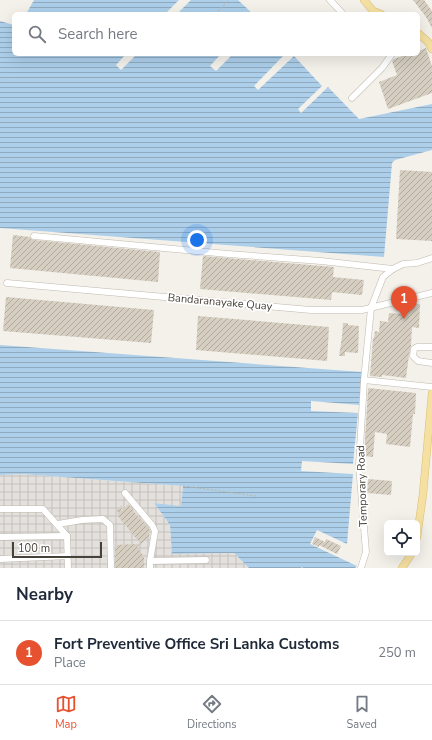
<!DOCTYPE html>
<style>
body{margin:0;font-family:"Nunito Sans",sans-serif;background:#f6f6f7;color:#1f2937}
.controls{position:absolute;right:12px;bottom:12px;display:grid;overflow:hidden;border-radius:6px;box-shadow:0 4px 16px #0002}
.controls button{width:36px;height:36px;display:grid;place-items:center;padding:0;border:0;border-bottom:1px solid #e0e1e3;background:#fff;color:#1f2937;font:20px sans-serif}
.scale{position:absolute;left:12px;bottom:10px;width:90px;box-sizing:border-box;padding-left:4px;border:2px solid #474239;border-top:0;font-size:11px;line-height:14px;white-space:nowrap;color:#474239;-webkit-text-stroke:3px #fff;paint-order:stroke}
.you{position:absolute;left:197px;top:240px;width:14px;height:14px;margin:-10px;border:3px solid #fff;border-radius:50%;background:#1a73e8;box-shadow:0 0 0 6px #1a73e833}
.badge{display:grid;place-items:center;width:26px;height:26px;border-radius:50%;background:#e6512f;color:#fff;font-size:13px;font-weight:700}
.pin{position:absolute;translate:-50% -33px;filter:drop-shadow(0 1px 2px #0008)}
.pin::after{content:'';position:absolute;top:21px;width:14px;height:12px;background:inherit;clip-path:polygon(0 0,100% 0,50% 100%)}
.list{margin:0;padding:0;list-style:none}
h2{display:flex;justify-content:space-between;align-items:center;height:52px;margin:0;padding:0 16px;font-size:17px}
h2 small{font-size:13px;font-weight:400;color:#747a83}
.list li{display:grid;grid-template-columns:26px 1fr auto;gap:12px;align-items:center;box-sizing:border-box;height:64px;padding:0 16px;border-top:1px solid #e0e1e3}
.list b{display:block;font-size:15px;white-space:nowrap}
.list p{margin:0;font-size:13px;white-space:nowrap;color:#747a83}
.list em{font-size:13px;font-style:normal;color:#747a83}
.icon{flex:none;width:22px;height:22px;fill:none;stroke:currentColor;stroke-width:2;stroke-linecap:round;stroke-linejoin:round}
.map{position:relative;flex:none;width:432px;height:568px;overflow:hidden}
.search{position:absolute;background:#fff;box-shadow:0 4px 16px #0002;left:12px;right:12px;top:12px;height:44px;display:flex;align-items:center;gap:10px;box-sizing:border-box;padding:0 14px;border-radius:6px;color:#747a83;font-size:15px}
.sheet{height:116px;background:#fff}
nav{display:flex;justify-content:space-around;align-items:center;box-sizing:border-box;height:56px;border-top:1px solid #e0e1e3;background:#fff;font-size:11px;color:#747a83}
nav a{display:grid;justify-items:center;gap:2px}
nav .on{color:#e6512f}
.map>svg:first-child{display:block}
</style>
<div class="map">
<svg width="432" height="568" viewBox="0 0 432 568">
<defs>
<pattern id="industrial-grid" width="8" height="8" patternUnits="userSpaceOnUse"><rect width="8" height="8" fill="#e4e0dc"/><path d="M0 4h8M4 0v8" fill="none" stroke="#c5c1be"/></pattern>
<pattern id="water-rules" width="6" height="5" patternUnits="userSpaceOnUse"><rect width="6" height="5" fill="#adcfea"/><path d="M0 2.5h6" fill="none" stroke="#8faabf"/></pattern>
<pattern id="building-hatch" width="6" height="6" patternUnits="userSpaceOnUse"><rect width="6" height="6" fill="#d5cec1"/><path d="M-1 1l2-2M0 6l6-6M5 7l2-2" fill="none" stroke="#afa99e"/></pattern>
</defs>
<rect width="100%" height="100%" fill="#f4f1eb"/>
<!-- industrial -->
<polygon fill="url(#industrial-grid)" points="22,474 183,486 181,506 154,503 170,525 172,554 234,553 249,568 0,568 0,475"/>
<!-- water -->
<g fill="url(#water-rules)">
<polygon points="34,0 179,0 165,14 26,14"/>
<polygon points="191,0 238,0 253,14 177,14"/>
<polygon points="0,21 14,25 14,54 126,54 116,65 121,70 137,54 221,54 210,66 216,71 233,54 285,54 254,86 258,90 294,56 322,86 298,109 301,113 328,87 359,119 432,104 432,150 395,160 392,163 384,257 0,228"/>
<polygon points="0,345 362,372 359,405 311,401 311,411 358,413 353,464 302,461 301,471 353,474 347,544 317,530 310,544 357,566 355,568 303,568 302,567 301,568 249,568 234,553 172,554 170,525 154,503 181,506 183,486 22,474 0,475"/>
</g>
<!-- building -->
<g fill="url(#building-hatch)">
<polygon points="413,0 424,0 432,11 432,28 426,17"/>
<polygon points="426,48 432,66 432,93 388,109 379,82 397,75 392,61 394,59 408,54 418,54 418,51"/>
<polygon points="400,170 432,172 432,241 396,239"/>
<polygon points="13,235 30,237 31,239 34,240 160,252 158,282 10,268"/>
<polygon points="203,256 334,267 333,277 364,280 362,295 332,292 331,300 200,289"/>
<polygon points="6,297 154,310 151,343 3,331"/>
<polygon points="410,303 420,304 419,328 412,327 411,346 409,355 406,378 382,375 382,377 370,376 373,338 374,338 375,331 379,332 380,321 388,322 389,313 402,314 402,305"/>
<polygon points="198,316 329,327 327,361 196,350"/>
<polygon points="343,323 348,323 348,325 359,326 358,353 345,352 345,356 339,356 342,337"/>
<polygon points="368,388 416,393 415,414 413,414 410,447 386,444 387,434 375,432 373,457 364,456"/>
<polygon points="368,479 392,481 391,495 367,493"/>
<polygon points="129,504 140,520 141,519 150,530 149,536 141,544 117,515 119,514 116,510 122,505 121,511"/>
<polygon points="315,537 325,542 326,539 341,546 337,554 319,545 319,547 312,544"/>
<polygon points="140,544 137,547 144,557 144,568 115,568 115,545"/>
</g>
<g fill="none" stroke-linecap="round" stroke-linejoin="round">
<!-- minor casing -->
<g stroke="#bfb9ae" stroke-width="7">
<g id="minor">
<polyline points="330,0 342,13"/>
<polyline points="352,98 382,68 392,54"/>
<polyline points="34,236 228,254 321,261 393,269"/>
<polyline points="432,258 417,263 403,264 393,269 383,277 371,308 364,380 432,387"/>
<polyline points="7,283 311,310 362,310 432,293"/>
<polyline points="432,347 417,347 414,349 413,356 418,361 432,363"/>
<polyline points="125,493 152,525 155,531 150,561 150,568"/>
<polyline points="0,509 43,509 67,536"/>
<polyline points="58,524 82,520 103,519 110,525 111,568"/>
<polyline points="0,537 67,536 68,568"/>
<polyline points="0,559 68,556"/>
<polyline points="150,561 206,560"/>
<polyline points="361,568 366,552 359,465 364,380"/>
</g>
</g>
<!-- major casing -->
<g stroke="#dabe73" stroke-width="8">
<g id="major">
<polyline points="364,0 373,11 381,14"/>
<polyline points="418,33 428,42 432,49"/>
<polyline points="417,537 423,494 432,393"/>
<polyline points="402,568 412,553"/>
</g>
</g>
<!-- path -->
<g stroke="#bfb5a0" stroke-width="1" stroke-dasharray="2 2" stroke-linecap="butt">
<polyline points="215,14 229,0"/>
<polyline points="183,486 256,496"/>
</g>
<!-- minor -->
<use href="#minor" stroke="#fff" stroke-width="6"/>
<!-- major -->
<use href="#major" stroke="#f5e0a2" stroke-width="7"/>
</g>
<g text-anchor="middle" dominant-baseline="central" stroke-width="3.5" stroke-linejoin="round" paint-order="stroke">
<!-- street labels -->
<g font-size="11" fill="#474239" stroke="#fff">
<text transform="translate(220 302) rotate(5)">Bandaranayake Quay</text>
<text transform="translate(362 486) rotate(-92)">Temporary Road</text>
</g>
</g>
</svg>
<div class="controls">
<button><svg class="icon" aria-label="locate" viewBox="0 0 24 24"><circle cx="12" cy="12" r="6"/><path d="M12 2v4M12 18v4M2 12h4M18 12h4"/></svg></button>
</div>
<div class="scale">100 m</div>
<div class="you"></div>
<div class="pin badge" style="left:404px;top:319px">1</div>
<div class="search"><svg class="icon" aria-label="search" viewBox="0 0 24 24"><circle cx="10" cy="10" r="6"/><path d="M15 15l6 6"/></svg>Search here</div>
</div>
<section class="sheet">
<h2>Nearby<small></small></h2>
<ul class="list">
<li><span class="badge">1</span><div><b>Fort Preventive Office Sri Lanka Customs</b><p>Place</p></div><em>250 m</em></li>
</ul>
</section>
<nav>
<a class="on"><svg class="icon" aria-label="map" viewBox="0 0 24 24"><path d="M3 6l6-2 6 2 6-2v14l-6 2-6-2-6 2zM9 4v14M15 6v14"/></svg>Map</a>
<a><svg class="icon" aria-label="directions" viewBox="0 0 24 24"><path d="M12 3l9 9-9 9-9-9zM9 14v-3h6M13 9l2 2-2 2"/></svg>Directions</a>
<a><svg class="icon" aria-label="saved" viewBox="0 0 24 24"><path d="M7 4h10v16l-5-4-5 4z"/></svg>Saved</a>
</nav>
